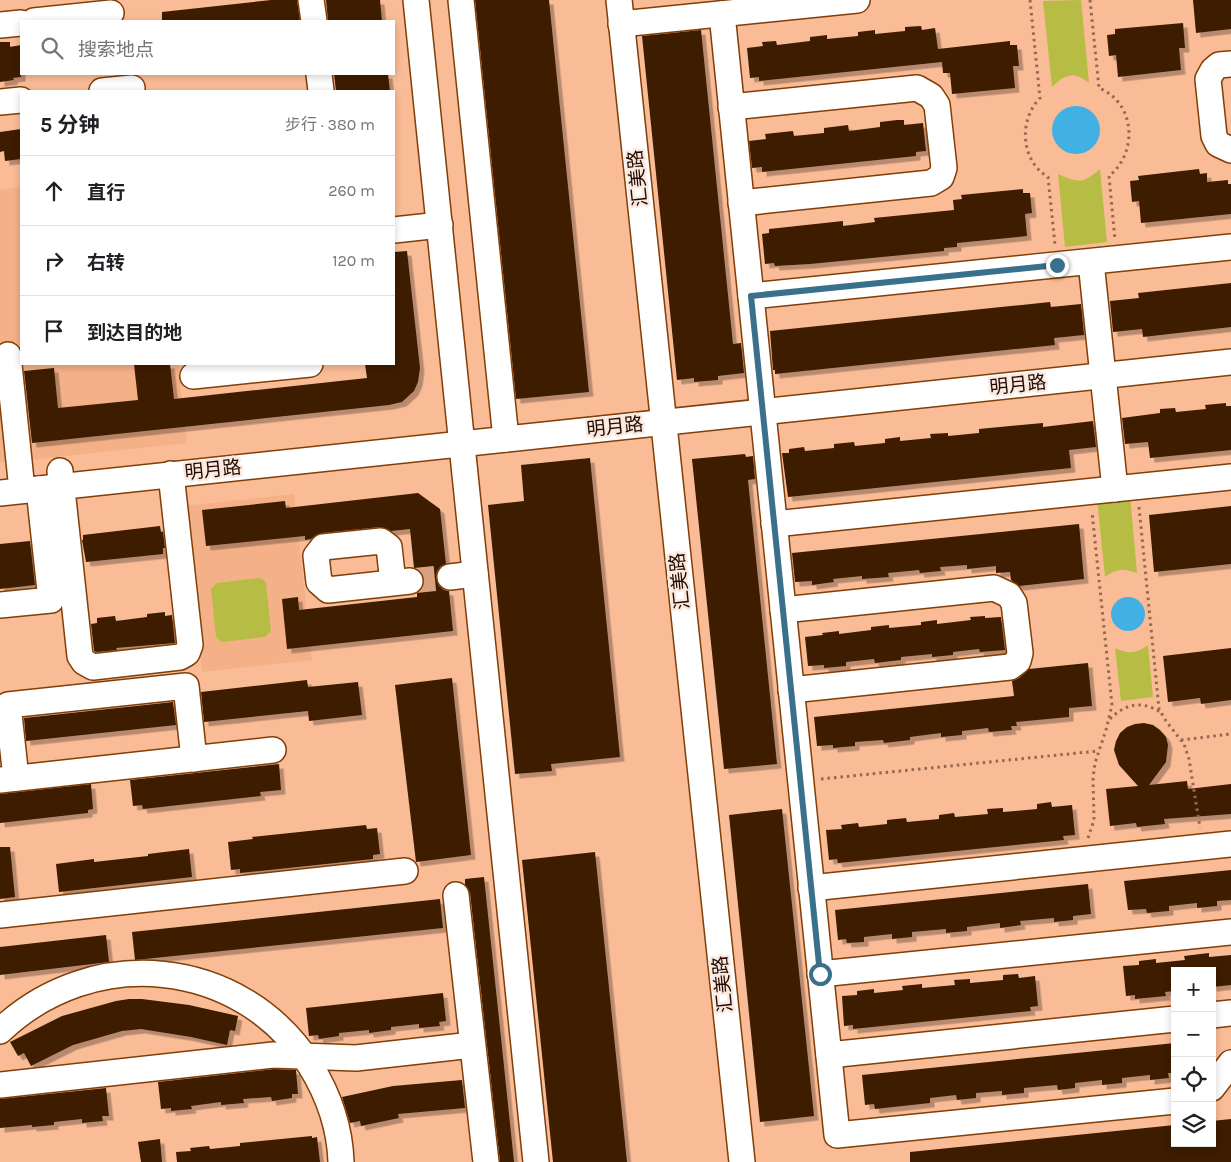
<!DOCTYPE html>
<html lang="zh">
<meta charset="utf-8">
<style>
body{margin:0;font-family:Karla,"Noto Sans SC",sans-serif;background:#f2f2f2;color:#202124}
.controls{position:absolute;right:15px;bottom:15px;display:grid;overflow:hidden;border-radius:0px;box-shadow:0 2px 8px #0003}
.controls button{width:45px;height:45px;display:grid;place-items:center;padding:0;border:0;border-bottom:1px solid #e0e0e0;background:#fff;color:#202124;font:25px sans-serif}
.stop{position:absolute;width:15px;height:15px;margin:-11px;border:4px solid #39708b;border-radius:50%;background:#fff}
.stop.end{background:#39708b;border-color:#fff;box-shadow:0 1px 5px #0008}
.list{margin:0;padding:0;list-style:none}
h2{display:flex;justify-content:space-between;align-items:center;height:65px;margin:0;padding:0 20px;font-size:21px}
h2 small{font-size:16px;font-weight:400;color:#757577}
.list li{display:grid;grid-template-columns:32px 1fr auto;gap:15px;align-items:center;box-sizing:border-box;height:70px;padding:0 20px;border-top:1px solid #e0e0e0}
.list b{display:block;font-size:19px;white-space:nowrap}
.list em{font-size:16px;font-style:normal;color:#757577}
.icon{flex:none;width:28px;height:28px;fill:none;stroke:currentColor;stroke-width:2;stroke-linecap:round;stroke-linejoin:round}
.map{position:relative;flex:none;width:1231px;height:1162px;overflow:hidden}
.search{position:absolute;background:#fff;box-shadow:0 2px 8px #0003;left:20px;top:20px;width:375px;height:55px;display:flex;align-items:center;gap:12px;box-sizing:border-box;padding:0 18px;border-radius:0px;color:#757577;font-size:19px}
.panel{position:absolute;background:#fff;box-shadow:0 2px 8px #0003;left:20px;top:90px;width:375px;height:275px;border-radius:0px}
.map>svg:first-child{display:block}
</style>
<div class="map">
<svg width="1231" height="1162" viewBox="0 0 1231 1162">
<defs>
<filter id="shadow"><feDropShadow dx="4.5" dy="4.5" stdDeviation="0" flood-color="#0004"/></filter>
</defs>
<rect width="100%" height="100%" fill="#fabc97"/>
<!-- built -->
<g fill="#f4b188">
<polygon points="21,187 21,364 178,364 187,443 0,463 0,190"/>
<polygon points="294,494 312,660 202,672 184,506"/>
</g>
<!-- green -->
<g fill="#b7bd44">
<path d="M1081 0 1089 83C1075 71 1064 74 1052 87L1043 1Z"/>
<path d="M1100 169 1107 242 1065 247 1058 174C1078 183 1083 184 1100 169Z"/>
<path d="M1130 495 1137 573C1124 568 1117 568 1105 577L1097 499Z"/>
<polygon points="259,578 263,579 266,583 271,631 265,637 223,642 219,640 216,637 211,589 217,583"/>
<path d="M1148 645 1153 697 1121 701 1115 648C1128 654 1136 654 1148 645Z"/>
</g>
<!-- water -->
<g fill="#41b1e4">
<circle cx="1076" cy="130" r="24"/>
<circle cx="1128" cy="614" r="17"/>
</g>
<!-- building -->
<g fill="#3c1c05" filter="url(#shadow)">
<polygon points="271,0 297,0 300,21 162,21 162,12"/>
<polygon points="326,0 380,0 382,21 328,21"/>
<polygon points="475,0 549,0 589,392 516,399"/>
<polygon points="1193,0 1231,0 1231,29 1196,33"/>
<polygon points="1183,23 1185,48 1179,48 1181,70 1118,77 1116,55 1109,56 1107,35 1115,34 1115,29"/>
<polygon points="921,26 922,30 935,28 938,49 1010,41 1010,45 1017,45 1019,66 1013,66 1015,88 952,94 950,73 943,73 942,62 759,81 759,77 750,78 747,48 763,46 762,42 776,41 777,45 810,41 810,37 827,35 827,39 858,36 858,32 875,30 875,34 905,31 905,27"/>
<polygon points="701,30 733,344 741,343 744,373 718,376 718,380 694,382 694,378 677,380 642,36"/>
<polygon points="0,42 10,42 10,47 21,45 21,77 13,78 14,80 0,82"/>
<polygon points="334,74 388,74 390,91 336,91"/>
<polygon points="897,120 904,120 904,125 923,123 926,151 916,152 916,156 762,172 762,167 752,168 749,141 766,139 765,134 793,131 794,136 824,133 824,128 848,125 849,131 880,127 880,122"/>
<polygon points="21,129 21,159 5,161 4,151 0,152 0,132"/>
<polygon points="1199,169 1200,174 1207,173 1207,182 1228,180 1228,184 1231,184 1231,214 1141,223 1139,201 1132,202 1130,181 1139,180 1138,176"/>
<polygon points="1023,189 1023,193 1030,193 1032,213 1025,214 1027,236 957,243 957,247 944,248 944,251 810,264 775,266 774,263 765,264 762,234 769,233 769,229 843,221 843,226 875,222 874,218 954,210 953,200 962,199 961,195"/>
<polygon points="407,251 420,368 418,382 414,391 402,402 389,405 32,443 24,371 54,368 58,408 138,400 134,364 170,364 174,399 367,378 365,364 394,364 394,252"/>
<polygon points="1231,283 1231,327 1143,337 1142,329 1113,332 1110,301 1139,298 1138,293"/>
<polygon points="1050,302 1051,307 1081,304 1084,335 1054,338 1055,345 775,374 775,370 773,370 770,331"/>
<polygon points="1226,403 1226,406 1231,406 1231,450 1150,458 1148,442 1125,444 1122,418 1160,413 1160,409 1175,408 1176,412 1206,409 1205,405"/>
<polygon points="1093,421 1096,447 1069,450 1071,468 788,497 782,453 789,453 789,449 804,447 805,451 834,448 834,444 854,442 855,446 885,443 885,439 900,437 900,441 931,438 930,434 948,433 948,436 979,433 979,429 1043,423 1043,427"/>
<polygon points="745,454 746,457 753,456 755,479 748,480 777,764 724,769 692,459"/>
<polygon points="590,458 620,757 551,764 552,771 515,774 488,505 524,501 521,465"/>
<polygon points="418,493 440,509 446,564 441,566 437,571 436,578 439,586 444,590 449,591 453,631 287,649 282,599 298,597 299,610 417,597 417,593 423,587 424,579 421,572 414,568 410,529 391,531 380,527 322,533 316,535 311,539 305,540 305,536 206,546 202,510 285,501 286,508"/>
<polygon points="1231,506 1231,564 1154,572 1149,515"/>
<polygon points="1079,524 1084,579 1019,586 1011,580 1010,572 996,573 996,566 967,569 967,565 940,567 941,571 920,573 919,570 888,573 889,577 862,579 862,576 833,579 834,582 812,585 812,581 795,582 792,553"/>
<polygon points="160,526 161,532 163,532 165,548 163,548 163,554 86,562 82,540 83,540 83,535"/>
<polygon points="30,541 35,585 0,589 0,544"/>
<polygon points="165,612 165,616 172,615 175,643 116,648 117,650 96,652 94,651 91,624 97,623 97,618 115,616 116,621 147,617 147,614"/>
<polygon points="985,616 985,618 1001,617 1005,650 980,652 979,649 953,652 953,655 932,657 932,654 901,657 901,660 875,663 874,659 846,662 846,666 824,668 824,665 808,666 805,637 823,635 822,633 839,631 839,634 871,630 871,627 889,625 889,628 921,625 921,622 937,620 937,624 971,620 970,617"/>
<polygon points="1231,648 1231,700 1201,704 1200,698 1168,702 1163,656"/>
<polygon points="1088,663 1092,706 1069,708 1069,717 1016,722 1017,726 1011,726 1012,730 989,732 988,728 962,731 962,735 941,737 941,733 910,737 910,740 884,743 883,740 855,742 855,746 833,748 833,745 817,746 814,717 1014,696 1012,681 1019,678 1029,669"/>
<polygon points="452,678 471,855 416,862 395,685"/>
<polygon points="307,680 308,687 358,682 362,715 309,721 308,711 204,722 201,692"/>
<polygon points="173,702 176,725 26,741 24,718"/>
<polygon points="1144,723 1153,725 1160,730 1166,737 1168,745 1166,762 1149,785 1187,781 1188,789 1231,784 1231,814 1164,819 1165,824 1137,827 1136,823 1110,826 1106,789 1138,786 1119,765 1114,750 1116,741 1120,733 1127,727 1135,724"/>
<polygon points="279,764 281,790 260,792 261,796 143,809 142,805 133,806 130,780"/>
<polygon points="91,784 93,809 88,810 88,813 0,823 0,794"/>
<polygon points="1051,802 1052,807 1072,805 1075,835 1063,836 1064,840 897,857 838,863 837,859 829,860 826,830 842,829 841,825 858,823 859,827 887,824 887,820 906,818 907,822 939,819 939,815 954,813 955,817 988,814 987,809 1003,808 1003,812 1037,809 1037,804"/>
<polygon points="782,809 814,1116 760,1122 729,815"/>
<polygon points="366,825 367,829 377,828 380,854 373,855 373,859 240,873 240,869 231,870 228,842 253,839 252,837"/>
<polygon points="0,847 10,847 15,897 0,899"/>
<polygon points="189,849 192,877 59,892 56,864 94,859 94,862 148,856 148,854"/>
<polygon points="595,852 627,1162 553,1162 522,860"/>
<polygon points="1231,870 1231,900 1217,901 1217,906 1197,908 1197,903 1169,906 1169,911 1147,913 1146,909 1128,910 1124,881"/>
<polygon points="484,877 502,1047 514,1162 500,1162 470,893 465,885 465,879"/>
<polygon points="1088,884 1091,914 1073,916 1073,920 1054,922 1054,918 1020,921 1021,925 1000,928 1000,923 967,927 967,931 946,933 946,929 912,932 912,937 892,939 892,934 864,937 864,942 847,943 846,939 838,940 835,910"/>
<polygon points="440,899 443,928 135,960 132,932"/>
<polygon points="106,935 109,962 0,975 0,947"/>
<polygon points="1209,953 1209,957 1231,955 1231,985 1212,987 1212,971 1175,971 1175,991 1165,992 1166,996 1135,999 1135,995 1126,996 1123,966 1139,965 1139,961 1156,959 1156,963 1185,960 1184,956"/>
<polygon points="1018,974 1019,978 1035,976 1038,1006 1030,1007 1031,1011 853,1029 853,1025 844,1026 842,996 857,995 857,991 874,989 874,993 903,990 902,986 922,984 922,988 955,985 954,980 970,979 970,983 1003,980 1003,975"/>
<polygon points="443,993 446,1021 439,1022 440,1026 419,1028 419,1024 391,1027 391,1030 369,1033 369,1030 339,1033 339,1036 319,1039 318,1035 309,1036 306,1008"/>
<polygon points="129,999 142,999 189,1005 238,1016 235,1031 230,1030 227,1045 191,1037 141,1029 122,1031 73,1045 31,1066 24,1053 18,1056 10,1042 62,1016 116,1001"/>
<polygon points="1175,1043 1175,1073 1168,1073 1169,1078 1150,1080 1150,1075 1122,1078 1122,1083 1102,1085 1102,1080 1075,1083 1075,1088 1058,1090 1057,1085 1024,1088 1024,1093 1002,1095 1002,1091 976,1093 976,1098 957,1100 956,1095 930,1098 930,1103 875,1109 874,1104 865,1105 862,1075"/>
<polygon points="274,1069 296,1070 298,1094 292,1094 292,1098 272,1101 271,1097 243,1099 244,1103 221,1105 221,1102 191,1106 192,1109 171,1111 171,1108 161,1109 158,1082"/>
<polygon points="462,1080 465,1108 398,1114 399,1118 361,1126 360,1121 350,1123 342,1097 393,1086"/>
<polygon points="106,1088 109,1116 102,1116 103,1121 82,1123 82,1119 54,1122 54,1125 32,1127 32,1125 0,1128 0,1099"/>
<polygon points="1231,1119 1231,1162 910,1162 910,1152 1175,1125 1175,1143 1212,1143 1212,1121"/>
<polygon points="312,1136 312,1138 317,1137 320,1162 177,1162 176,1152 191,1151 190,1148 209,1146 210,1149 240,1146 240,1143"/>
<polygon points="160,1139 162,1162 141,1162 138,1142"/>
</g>
<g fill="none" stroke-linecap="round" stroke-linejoin="round">
<!-- minor-tunnel -->
<polyline stroke="#daa180" stroke-width="25" stroke-dasharray="25 12" stroke-linecap="butt" points="410,581 450,577"/>
<!-- minor casing -->
<g stroke="#813e06" stroke-width="28">
<g id="minor">
<polyline points="311,0 314,21"/>
<polyline points="416,0 536,1162"/>
<polyline points="461,0 506,439"/>
<polyline points="619,0 742,1162"/>
<polyline points="722,14 837,1135 1175,1101"/>
<polyline points="34,21 111,13"/>
<polyline points="621,24 857,0"/>
<polyline points="0,25 21,23"/>
<polyline points="1231,64 1219,65 1213,70 1208,79 1214,136 1218,144 1231,150"/>
<polyline points="319,74 321,91"/>
<polyline points="102,91 132,88"/>
<polyline points="0,102 21,100"/>
<polyline points="731,107 917,88 931,96 937,105 944,168 941,177 931,183 741,203"/>
<polyline points="394,230 440,225"/>
<polyline points="1091,262 1115,489"/>
<polyline points="751,296 1231,247"/>
<polyline points="8,355 22,490"/>
<polyline points="193,376 310,364"/>
<polyline points="60,471 80,656 84,662 93,667 180,657 187,653 190,645 171,474"/>
<polyline points="0,493 1231,362"/>
<polyline points="774,524 1231,477"/>
<polyline points="450,577 475,574"/>
<polyline points="393,583 389,547 381,541 323,547 316,556 319,582 328,590 410,581"/>
<polyline points="0,605 51,600 39,489"/>
<polyline points="783,610 994,588 1009,595 1014,603 1020,653 1018,661 1010,667 791,690"/>
<polyline points="16,778 8,705 186,686 194,759"/>
<polyline points="0,780 273,750"/>
<polyline points="811,888 1231,844"/>
<polyline points="456,895 486,1162"/>
<polyline points="0,915 405,871"/>
<polyline points="820,974 1231,932"/>
<polyline points="1212,1015 1231,1013"/>
<path d="M0 1031C92 943 241 957 310 1065 328 1094 340 1128 341 1162"/>
<polyline points="829,1055 1175,1019"/>
<polyline points="0,1085 273,1055 356,1058 472,1045"/>
<polyline points="1212,1088 1231,1063"/>
</g>
</g>
<!-- path -->
<g stroke="#966850" stroke-width="3" stroke-dasharray="2.5 4" stroke-linecap="butt">
<path d="M1030 0 1040 98C1018 121 1021 161 1048 177L1055 245"/>
<path d="M1090 0 1099 88C1136 103 1138 153 1109 176L1115 240"/>
<polyline points="1139,507 1159,709 1166,721 1184,744 1189,759 1200,828"/>
<path d="M1110 719C1125 704 1141 700 1160 712"/>
<polyline points="1181,740 1231,734"/>
<polyline points="821,779 1098,751"/>
<polyline points="1088,838 1094,820 1093,778 1095,763 1106,730 1112,705 1092,512"/>
</g>
<!-- minor -->
<use href="#minor" stroke="#fff" stroke-width="25"/>
</g>
<g fill="none" stroke-linecap="round" stroke-linejoin="round">
<!-- route -->
<polyline stroke="#39708b" stroke-width="6" points="820,974 751,296 1057,265"/>
</g>
<g text-anchor="middle" dominant-baseline="central" stroke-width="5" stroke-linejoin="round" paint-order="stroke">
<!-- street labels -->
<g font-size="19" fill="#240900" stroke="#f9e9df">
<text transform="translate(638 178) rotate(-96)">汇美路</text>
<text transform="translate(1018 385) rotate(-6)">明月路</text>
<text transform="translate(615 427) rotate(-6)">明月路</text>
<text transform="translate(213 470) rotate(-6)">明月路</text>
<text transform="translate(680 581) rotate(-96)">汇美路</text>
<text transform="translate(723 984) rotate(-96)">汇美路</text>
</g>
</g>
</svg>
<div class="controls">
<button>+</button>
<button>−</button>
<button><svg class="icon" aria-label="locate" viewBox="0 0 24 24"><circle cx="12" cy="12" r="6"/><path d="M12 2v4M12 18v4M2 12h4M18 12h4"/></svg></button>
<button><svg class="icon" aria-label="layers" viewBox="0 0 24 24"><path d="M12 4l9 5-9 5-9-5zM3 14l9 5 9-5"/></svg></button>
</div>
<div class="stop" style="left:820px;top:974px"></div>
<div class="stop end" style="left:1057px;top:265px"></div>
<div class="search"><svg class="icon" aria-label="search" viewBox="0 0 24 24"><circle cx="10" cy="10" r="6"/><path d="M15 15l6 6"/></svg>搜索地点</div>
<section class="panel">
<h2>5 分钟<small>步行 · 380 m</small></h2>
<ul class="list">
<li><svg class="icon" aria-label="ahead" viewBox="0 0 24 24"><path d="M12 20V5M6 11l6-6 6 6"/></svg><div><b>直行</b></div><em>260 m</em></li>
<li><svg class="icon" aria-label="right" viewBox="0 0 24 24"><path d="M7 20v-9h11M14 6l5 5-5 5"/></svg><div><b>右转</b></div><em>120 m</em></li>
<li><svg class="icon" aria-label="arrive" viewBox="0 0 24 24"><path d="M6 21V4h12l-3 4 3 4H6"/></svg><div><b>到达目的地</b></div></li>
</ul>
</section>
</div>
